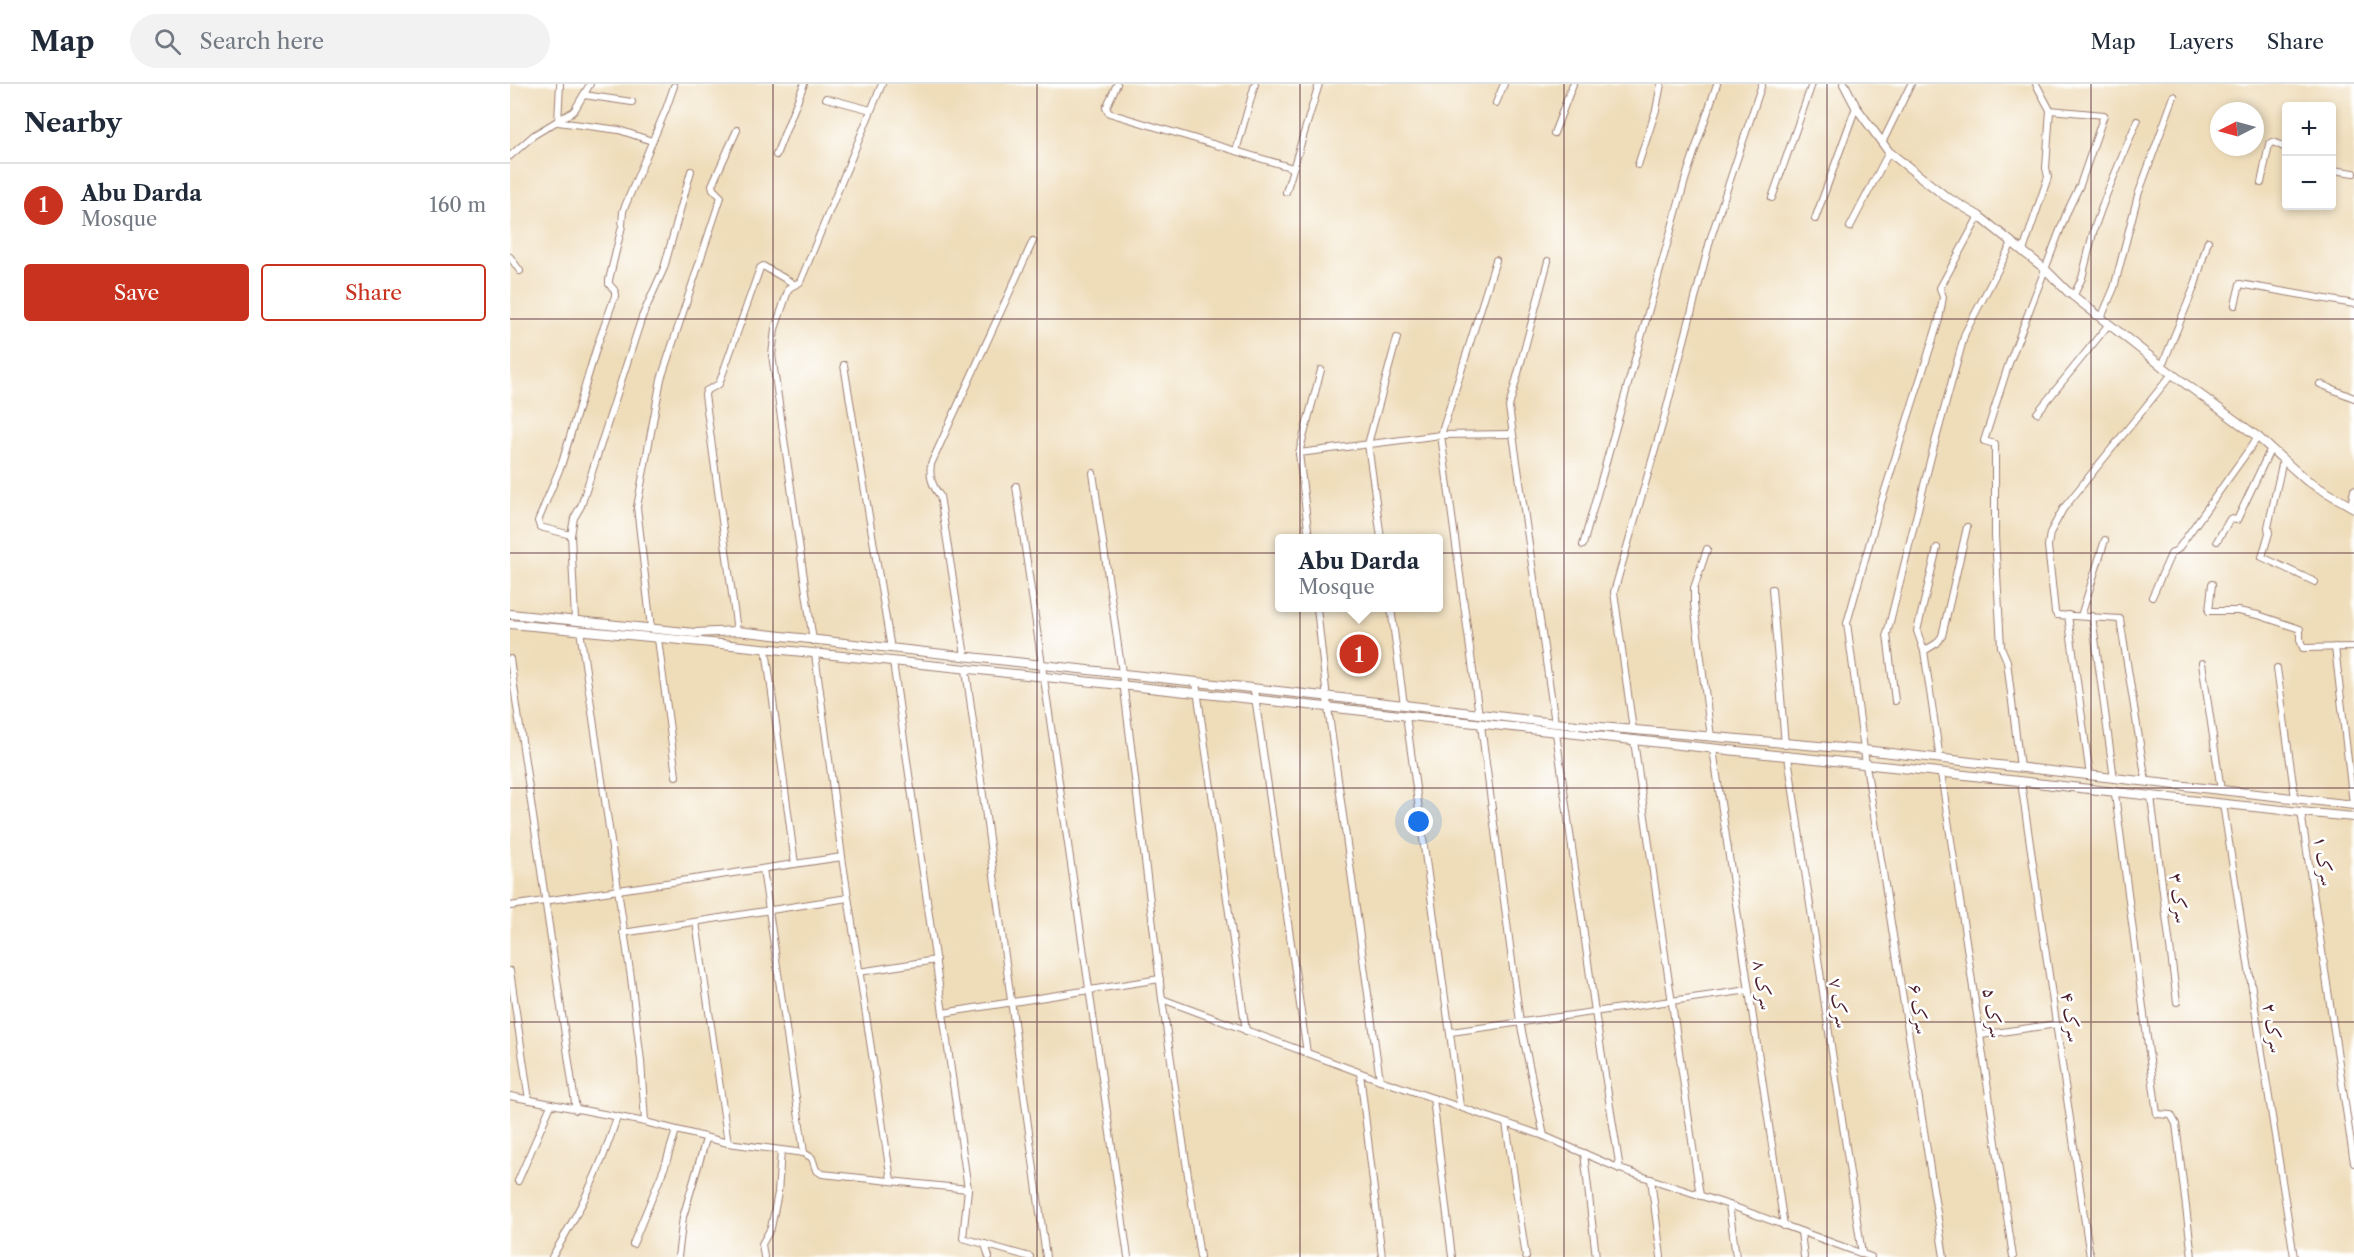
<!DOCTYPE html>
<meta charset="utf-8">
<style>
body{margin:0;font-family:"Libre Caslon Text",Amiri,serif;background:#f2f2f3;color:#1f2937}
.controls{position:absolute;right:18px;top:18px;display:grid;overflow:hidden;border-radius:6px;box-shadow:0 3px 9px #0003}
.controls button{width:54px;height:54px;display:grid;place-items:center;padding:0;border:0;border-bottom:2px solid #e0e1e3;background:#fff;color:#1f2937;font:30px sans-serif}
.compass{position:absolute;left:1700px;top:18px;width:54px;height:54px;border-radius:50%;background:#fff;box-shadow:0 3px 9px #0003;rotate:264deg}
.you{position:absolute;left:909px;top:738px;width:21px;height:21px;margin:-15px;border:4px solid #fff;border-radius:50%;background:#1a73e8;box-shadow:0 0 0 9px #1a73e833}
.badge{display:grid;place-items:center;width:39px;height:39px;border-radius:50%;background:#c8321e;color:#fff;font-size:20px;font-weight:700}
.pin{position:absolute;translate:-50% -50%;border:3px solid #fff;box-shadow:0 2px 6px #0006}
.popup{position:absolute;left:765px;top:450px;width:168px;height:78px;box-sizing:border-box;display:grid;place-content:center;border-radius:6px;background:#fff;filter:drop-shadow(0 2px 4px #0005);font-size:20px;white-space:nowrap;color:#747a83}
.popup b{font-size:22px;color:#1f2937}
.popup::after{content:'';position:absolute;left:50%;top:100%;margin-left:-12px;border:12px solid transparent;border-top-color:#fff}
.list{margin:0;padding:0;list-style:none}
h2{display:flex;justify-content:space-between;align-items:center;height:78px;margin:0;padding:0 24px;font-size:26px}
h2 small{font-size:20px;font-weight:400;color:#747a83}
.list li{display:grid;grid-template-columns:39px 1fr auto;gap:18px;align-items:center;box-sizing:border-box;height:84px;padding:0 24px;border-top:2px solid #e0e1e3}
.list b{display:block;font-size:22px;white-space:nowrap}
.list p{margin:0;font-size:20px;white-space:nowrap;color:#747a83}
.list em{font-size:20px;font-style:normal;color:#747a83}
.actions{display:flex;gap:12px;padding:18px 24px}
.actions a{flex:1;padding:14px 0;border:2px solid #c8321e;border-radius:6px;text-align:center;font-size:21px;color:#c8321e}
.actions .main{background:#c8321e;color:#fff}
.icon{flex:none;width:33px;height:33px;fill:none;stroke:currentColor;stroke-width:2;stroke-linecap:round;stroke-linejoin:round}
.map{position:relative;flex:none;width:1844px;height:1173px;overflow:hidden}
header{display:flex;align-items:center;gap:36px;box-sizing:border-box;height:84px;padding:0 30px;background:#fff;border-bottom:2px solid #e0e1e3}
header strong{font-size:28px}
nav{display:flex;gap:33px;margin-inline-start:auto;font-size:21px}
.search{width:420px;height:54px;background:#f2f2f3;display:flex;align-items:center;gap:15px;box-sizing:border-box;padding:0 21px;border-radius:33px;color:#747a83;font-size:22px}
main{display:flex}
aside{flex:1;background:#fff}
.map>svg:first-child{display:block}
</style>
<header>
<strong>Map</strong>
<div class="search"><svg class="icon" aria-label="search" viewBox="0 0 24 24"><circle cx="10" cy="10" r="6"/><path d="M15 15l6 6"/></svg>Search here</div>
<nav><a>Map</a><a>Layers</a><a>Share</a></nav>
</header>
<main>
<aside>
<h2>Nearby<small></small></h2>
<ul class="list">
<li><span class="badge">1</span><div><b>Abu Darda</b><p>Mosque</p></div><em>160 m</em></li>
</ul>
<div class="actions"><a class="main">Save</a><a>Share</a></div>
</aside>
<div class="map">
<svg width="1844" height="1173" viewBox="0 0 1844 1173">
<rect width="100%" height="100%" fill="#fff"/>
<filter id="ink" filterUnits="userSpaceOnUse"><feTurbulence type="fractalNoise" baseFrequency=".0167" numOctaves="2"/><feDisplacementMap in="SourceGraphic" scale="12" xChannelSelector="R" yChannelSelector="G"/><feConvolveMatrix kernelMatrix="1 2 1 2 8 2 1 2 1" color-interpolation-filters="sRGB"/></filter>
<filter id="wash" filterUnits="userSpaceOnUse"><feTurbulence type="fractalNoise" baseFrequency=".008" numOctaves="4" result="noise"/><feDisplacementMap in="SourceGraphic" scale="24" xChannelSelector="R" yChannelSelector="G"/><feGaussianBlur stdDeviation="1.35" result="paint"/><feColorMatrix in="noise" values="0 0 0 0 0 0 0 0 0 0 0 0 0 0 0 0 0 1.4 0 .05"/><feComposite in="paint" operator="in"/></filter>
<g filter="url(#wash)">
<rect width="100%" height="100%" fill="#efddba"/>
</g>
<g filter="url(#ink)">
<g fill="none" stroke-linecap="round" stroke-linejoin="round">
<!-- minor casing -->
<g stroke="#9c7e72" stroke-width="8">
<g id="minor">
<polyline points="607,0 596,24 599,29 783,84"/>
<polyline points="74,11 122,18"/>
<polyline points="316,14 361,26"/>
<polyline points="986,19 994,0"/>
<polyline points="48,38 109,46 142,57"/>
<polyline points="48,38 50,0"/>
<polyline points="1044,49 1063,0"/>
<polyline points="1372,59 1401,0"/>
<polyline points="726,67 745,0"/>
<polyline points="266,71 294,0"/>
<polyline points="0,72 24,51 64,27 80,0"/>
<polyline points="1128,81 1146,26 1151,0"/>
<polyline points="1822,86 1844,89"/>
<polyline points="1751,99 1759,60 1763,58 1776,64"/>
<polyline points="776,108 809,0"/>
<polyline points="1262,114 1302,0"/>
<polyline points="1305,135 1346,23"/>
<polyline points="1340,143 1379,68"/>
<polyline points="1513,167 1538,93 1536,84 1540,26 1526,0"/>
<polyline points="0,173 10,187"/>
<polyline points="1038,177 999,323 1045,639"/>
<polyline points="1563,213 1572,194 1584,145 1597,109 1627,37"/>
<polyline points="1725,221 1730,200 1844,220"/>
<polyline points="1591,234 1604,204 1628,111 1664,12"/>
<polyline points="334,281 381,565"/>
<polyline points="1652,282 1685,201 1698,157"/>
<polyline points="1810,300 1844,314"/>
<polyline points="1527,329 1599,240"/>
<polyline points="789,369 931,351 1002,350"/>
<polyline points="1773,376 1758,443 1759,449 1752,473 1805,498"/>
<polyline points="583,389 612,589 652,915 690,1173"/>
<polyline points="506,402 618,1173"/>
<polyline points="1841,422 1844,406"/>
<polyline points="61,451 30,443 28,437 52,379 87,262 105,212 105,207 99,200 99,196 112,142 113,127 156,25 164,2"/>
<polyline points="799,454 789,369 811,286"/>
<polyline points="871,454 858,360 887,254"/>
<polyline points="1707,457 1720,435 1727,436 1761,364"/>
<polyline points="1073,461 1176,93 1207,0"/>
<polyline points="1427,464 1407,547 1414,567 1430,675"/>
<polyline points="1197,465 1184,504 1184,520 1201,653"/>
<polyline points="1702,500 1699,527 1728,527 1748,531 1790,545 1790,556 1793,564 1844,563"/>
<polyline points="1262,505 1275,661"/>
<polyline points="1642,513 1661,470 1668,465 1748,353"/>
<polyline points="807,524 818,624 870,996"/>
<polyline points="881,524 894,621"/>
<polyline points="1558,531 1580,692"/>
<polyline points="1571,532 1595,456"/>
<polyline points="1582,532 1604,695"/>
<polyline points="65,536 61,451 64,434 71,422 115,285 132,233 154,184 181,87"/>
<polyline points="141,544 127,423 151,295 210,116 211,113 203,105 202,101 227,46"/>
<polyline points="70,546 121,894 131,977 135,1038"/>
<polyline points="227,547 195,311 196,307 209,300 250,184 253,182 284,200"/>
<polyline points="148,555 166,692"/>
<polyline points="303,557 262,271 265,245 279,204 290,198 372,0"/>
<polyline points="1825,563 1843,720"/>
<polyline points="256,565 285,780"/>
<polyline points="1414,567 1427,559 1432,552 1457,443"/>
<polyline points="305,570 332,773 381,1096"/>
<path d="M455 572 430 412C422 401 419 393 421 380L523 157"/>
<polyline points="0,575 66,1026"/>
<polyline points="383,578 458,1105"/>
<polyline points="1692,579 1711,706"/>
<polyline points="1767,584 1785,714"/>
<polyline points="456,586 536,1173"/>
<polyline points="686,599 736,947"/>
<polyline points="744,606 797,969"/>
<polyline points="1385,617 1377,550 1421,373 1455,249 1502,159"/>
<polyline points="969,631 931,351 986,176"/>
<polyline points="896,632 950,1022"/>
<polyline points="971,641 1010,938 1034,1052"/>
<polyline points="1123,646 1104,508 1153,338 1201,153 1252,0"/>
<polyline points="1046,649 1085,928 1110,1085"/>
<polyline points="1124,657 1190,1112"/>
<polyline points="1203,665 1274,1142"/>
<polyline points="1278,673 1352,1170"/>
<polyline points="1510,684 1497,577 1491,563 1485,452 1485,360 1474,357 1498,282 1557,128 1570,101 1594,31 1540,26"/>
<polyline points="1431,689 1503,1173"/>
<polyline points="1511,698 1580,1173"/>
<polyline points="1636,698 1610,535 1547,531 1545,528 1538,462 1540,449 1553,425 1662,290"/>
<polyline points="1605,710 1647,1030 1661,1031 1666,1040 1682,1173"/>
<polyline points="1641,713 1667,918"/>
<polyline points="1713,720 1784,1173"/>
<polyline points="1791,728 1844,1079"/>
<polyline points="253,785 294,1069"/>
<polyline points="0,822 332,773"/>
<polyline points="186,838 218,1059"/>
<polyline points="113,849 338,814"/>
<polyline points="0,887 19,1016"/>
<polyline points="349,888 426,876"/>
<polyline points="652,915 870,996 1034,1052 1110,1085 1219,1121 1361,1173"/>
<polyline points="433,929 650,895"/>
<polyline points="941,948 1239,906"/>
<polyline points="1471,951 1547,940"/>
<polyline points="850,989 872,1173"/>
<polyline points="0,1012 135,1038 218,1059 294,1069 302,1074 306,1086 312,1090 458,1105 453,1154 520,1173"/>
<polyline points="923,1014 942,1173"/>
<polyline points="996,1039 1016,1173"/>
<polyline points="1074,1069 1086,1173"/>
<polyline points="1141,1095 1151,1173"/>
<polyline points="8,1097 41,1021"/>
<polyline points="1219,1121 1226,1173"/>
<polyline points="1291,1148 1294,1173"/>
<polyline points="123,1160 155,1082 166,1046"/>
<polyline points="475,1160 479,1173"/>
<path d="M42 1173C71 1125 90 1087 107 1033"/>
<polyline points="168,1173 173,1133 196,1055"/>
<polyline points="254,1173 252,1160 261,1144 268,1109 271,1067"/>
<polyline points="1434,1173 1356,681 1337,539 1370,422 1429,236 1433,213 1430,204 1469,132"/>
</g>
</g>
<!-- tertiary casing -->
<g stroke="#9c7e72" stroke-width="10">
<g id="tertiary">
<polyline points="1334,0 1346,23 1379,68 1435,112 1469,132 1535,185 1557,207 1662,290 1748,353 1797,397 1844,424"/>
<polyline points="0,530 185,549 227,547 894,621 1045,639 1354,666 1844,721"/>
<path d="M0 540C452 581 902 634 1353 680 1517 697 1680 718 1844 733"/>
</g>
</g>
<!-- minor -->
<use href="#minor" stroke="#fff" stroke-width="6"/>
<!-- tertiary -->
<use href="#tertiary" stroke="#fff" stroke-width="8"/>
</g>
</g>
<!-- grid -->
<path fill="none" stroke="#4a1f2b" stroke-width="1.5" stroke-opacity="0.55" d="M263 0V1173M527 0V1173M790 0V1173M1054 0V1173M1317 0V1173M1581 0V1173M0 235H1844M0 469H1844M0 704H1844M0 938H1844"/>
<g text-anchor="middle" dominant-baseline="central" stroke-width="5" stroke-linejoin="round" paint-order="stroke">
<!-- street labels -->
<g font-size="18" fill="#4a1f2b" stroke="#fff">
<text transform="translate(1814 777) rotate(81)">سرک ۱</text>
<text transform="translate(1669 814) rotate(83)">سرک ۳</text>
<text transform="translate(1253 901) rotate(81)">سرک ۸</text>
<text transform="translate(1329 919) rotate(82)">سرک ۷</text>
<text transform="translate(1409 925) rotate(82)">سرک ۶</text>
<text transform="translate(1483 929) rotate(81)">سرک ۵</text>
<text transform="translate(1561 933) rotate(82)">سرک ۴</text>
<text transform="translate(1763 944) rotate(81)">سرک ۲</text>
</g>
</g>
</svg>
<div class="controls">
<button>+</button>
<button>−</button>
</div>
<svg class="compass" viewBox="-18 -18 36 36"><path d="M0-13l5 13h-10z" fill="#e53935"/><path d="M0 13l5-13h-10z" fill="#747a83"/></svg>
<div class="you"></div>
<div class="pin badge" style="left:849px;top:570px">1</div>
<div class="popup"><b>Abu Darda</b>Mosque</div>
</div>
</main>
